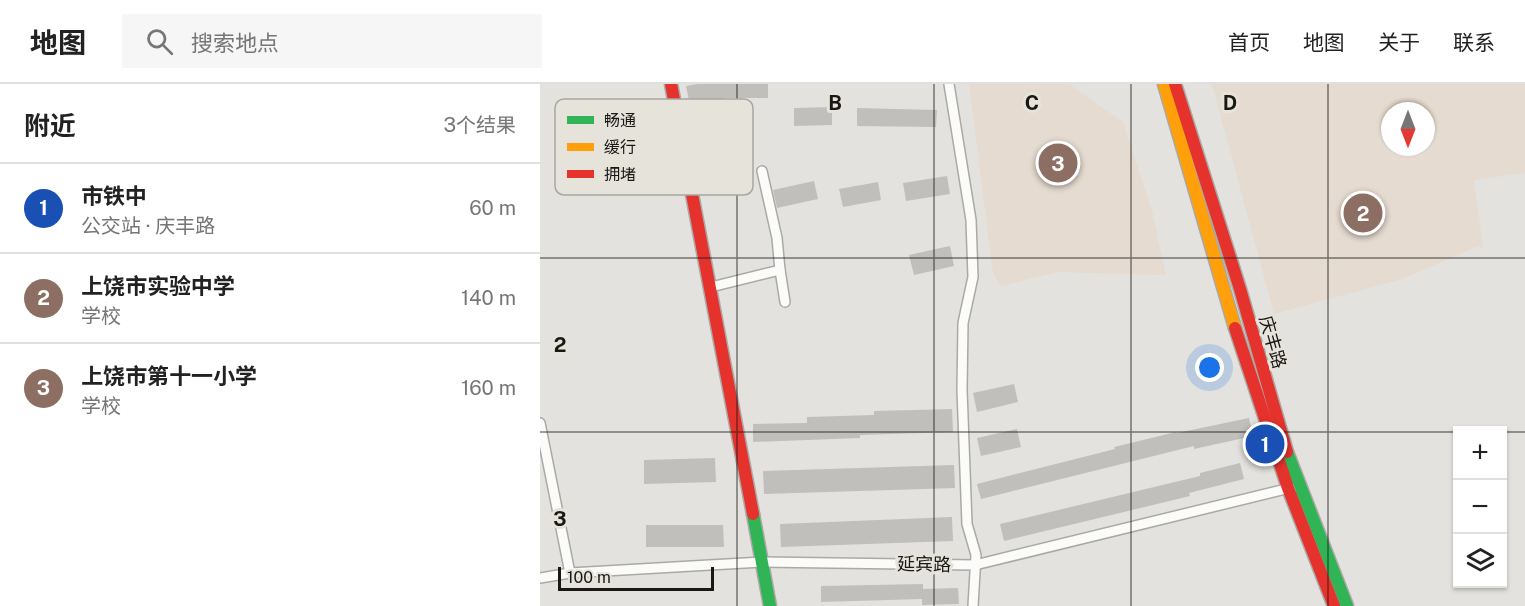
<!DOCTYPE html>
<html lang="zh">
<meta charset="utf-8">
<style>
body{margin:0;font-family:"Public Sans","Noto Sans SC",sans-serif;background:#f6f6f6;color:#222}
.controls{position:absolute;right:18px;bottom:18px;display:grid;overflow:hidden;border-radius:0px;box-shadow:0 2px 4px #0004}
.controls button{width:54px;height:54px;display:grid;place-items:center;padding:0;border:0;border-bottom:2px solid #e0e0e0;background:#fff;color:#222;font:30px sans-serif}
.compass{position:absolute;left:841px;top:18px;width:54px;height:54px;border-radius:50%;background:#fff;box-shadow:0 2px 4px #0004;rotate:180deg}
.scale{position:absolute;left:18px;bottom:15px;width:156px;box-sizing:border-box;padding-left:6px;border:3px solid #191815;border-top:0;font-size:16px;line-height:21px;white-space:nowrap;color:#191815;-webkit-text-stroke:4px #e6e3db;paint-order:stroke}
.you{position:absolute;left:670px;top:284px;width:21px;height:21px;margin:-15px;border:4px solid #fff;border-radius:50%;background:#1a73e8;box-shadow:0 0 0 9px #1a73e833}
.badge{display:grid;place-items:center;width:39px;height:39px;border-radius:50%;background:#ea580c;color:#fff;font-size:20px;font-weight:700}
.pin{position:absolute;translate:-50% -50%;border:3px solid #fff;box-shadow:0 2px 6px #0006}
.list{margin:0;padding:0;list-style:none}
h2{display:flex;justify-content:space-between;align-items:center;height:78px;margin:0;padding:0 24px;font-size:26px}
h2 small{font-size:20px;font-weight:400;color:#767676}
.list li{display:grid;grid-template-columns:39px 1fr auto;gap:18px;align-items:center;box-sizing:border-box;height:90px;padding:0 24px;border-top:2px solid #e0e0e0}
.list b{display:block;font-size:22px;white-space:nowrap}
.list p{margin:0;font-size:20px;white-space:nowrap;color:#767676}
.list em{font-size:20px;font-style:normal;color:#767676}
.icon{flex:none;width:33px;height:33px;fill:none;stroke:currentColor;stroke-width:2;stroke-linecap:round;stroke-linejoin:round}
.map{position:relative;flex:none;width:985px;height:522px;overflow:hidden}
header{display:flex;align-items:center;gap:36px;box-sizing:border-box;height:84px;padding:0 30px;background:#fff;border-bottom:2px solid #e0e0e0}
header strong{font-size:28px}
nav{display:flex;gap:33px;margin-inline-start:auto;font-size:21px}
.search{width:420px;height:54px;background:#f6f6f6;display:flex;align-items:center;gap:15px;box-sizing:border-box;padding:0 21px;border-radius:0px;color:#767676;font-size:22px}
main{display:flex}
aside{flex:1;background:#fff}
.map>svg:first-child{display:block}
</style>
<header>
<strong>地图</strong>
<div class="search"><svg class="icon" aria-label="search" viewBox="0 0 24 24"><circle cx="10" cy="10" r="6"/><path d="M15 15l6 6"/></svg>搜索地点</div>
<nav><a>首页</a><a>地图</a><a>关于</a><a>联系</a></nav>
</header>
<main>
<aside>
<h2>附近<small>3个结果</small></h2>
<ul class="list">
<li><span class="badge" style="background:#1a4fb4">1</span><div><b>市铁中</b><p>公交站 · 庆丰路</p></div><em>60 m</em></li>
<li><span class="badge" style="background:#8d6e63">2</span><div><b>上饶市实验中学</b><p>学校</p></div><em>140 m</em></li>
<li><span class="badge" style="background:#8d6e63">3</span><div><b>上饶市第十一小学</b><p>学校</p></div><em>160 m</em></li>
</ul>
</aside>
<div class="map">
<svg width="985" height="522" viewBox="0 0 985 522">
<rect width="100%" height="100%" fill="#e3e2de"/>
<!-- education -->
<g fill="#e6dbd0" fill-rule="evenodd">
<polygon points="429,0 529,0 583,38 612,127 626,191 518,188 461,202 453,189"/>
<path d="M672 0H985V89L934 96 943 163H936L862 195 734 230ZM850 27H886V63H850Z"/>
</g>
<!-- building -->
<g fill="#c1bfbc">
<polygon points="157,0 228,0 228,14 186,14 150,22 146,2"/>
<polygon points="292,23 292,41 254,42 254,24"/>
<polygon points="317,24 397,26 396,43 317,42"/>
<polygon points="407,92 410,110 366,117 363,99"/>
<polygon points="274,97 278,115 237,124 233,106"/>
<polygon points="338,98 341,116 303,123 299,105"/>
<polygon points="410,162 414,182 374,191 369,171"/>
<polygon points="474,300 478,318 437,328 433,309"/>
<polygon points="412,325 413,348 320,351 320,354 213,358 213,340 267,339 267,333 334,331 334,327"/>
<polygon points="709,334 713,352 654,365 654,362 441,415 437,400 575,365 574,363 636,348 637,349"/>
<polygon points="477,345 481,363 441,372 437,354"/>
<polygon points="175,374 176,398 104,400 104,376"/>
<polygon points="700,379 704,395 649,409 650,412 464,457 460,440 660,392 660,389"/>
<polygon points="414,381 415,404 224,410 223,387"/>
<polygon points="412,433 413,457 241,463 240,440"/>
<polygon points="106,441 183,441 184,463 106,463"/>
<polygon points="383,500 383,505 418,504 419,520 382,521 382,515 281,518 281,502"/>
</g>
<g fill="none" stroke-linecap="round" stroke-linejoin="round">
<!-- street casing -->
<g stroke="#aaa9a5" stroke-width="12">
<g id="street">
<polyline points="409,0 431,136 433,193 423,239 422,306 427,440 436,471 433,522"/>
<polyline points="240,186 245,218"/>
<polyline points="171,203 240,186 237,154 222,87"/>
<polyline points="0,339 30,489"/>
<polyline points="0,494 30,489 222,478 435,481 754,403"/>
</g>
</g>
<!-- fast casing -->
<g stroke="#aaa9a5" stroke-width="15">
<g id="fast">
<polyline points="747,368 807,522"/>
<polyline points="213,430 230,522"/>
</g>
</g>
<!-- slow casing -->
<g stroke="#aaa9a5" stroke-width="15">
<polyline id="slow" points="624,0 695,244"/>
</g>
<!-- jam casing -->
<g stroke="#aaa9a5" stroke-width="15">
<g id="jam">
<polyline points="131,0 213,430"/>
<polyline points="635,0 700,205 747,368"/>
<polyline points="695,244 748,404 794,522"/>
</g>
</g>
<!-- street -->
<use href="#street" stroke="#fbfbfa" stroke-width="9"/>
<!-- fast -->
<use href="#fast" stroke="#30b455" stroke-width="12"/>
<!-- slow -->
<use href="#slow" stroke="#ff9f0a" stroke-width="12"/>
<!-- jam -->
<use href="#jam" stroke="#e5322d" stroke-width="12"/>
</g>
<!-- grid -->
<path fill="none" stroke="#191815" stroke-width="1.5" stroke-opacity="0.55" d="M197 0V522M394 0V522M591 0V522M788 0V522M0 174H985M0 348H918M962 348H985"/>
<g text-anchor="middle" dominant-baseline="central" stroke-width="6" stroke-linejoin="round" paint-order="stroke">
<!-- street labels -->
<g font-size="18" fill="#191815" stroke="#e6e3db">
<text transform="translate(733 258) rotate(74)">庆丰路</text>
<text transform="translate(384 480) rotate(1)">延宾路</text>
</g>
</g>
<!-- legend -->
<rect x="15" y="15" width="198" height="96" rx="9" fill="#e6e3db" stroke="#a8a6a0" stroke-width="1.5"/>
<rect x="27" y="32" width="27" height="8" fill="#30b455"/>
<rect x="27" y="59" width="27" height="8" fill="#ff9f0a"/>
<rect x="27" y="86" width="27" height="8" fill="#e5322d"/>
<g font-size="16" fill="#191815">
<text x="64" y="42">畅通</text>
<text x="64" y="69">缓行</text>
<text x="64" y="96">拥堵</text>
</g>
<g font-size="20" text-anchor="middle" font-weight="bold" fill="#191815" stroke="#e6e3db" stroke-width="6" stroke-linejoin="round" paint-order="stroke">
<text x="295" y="26">B</text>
<text x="492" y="26">C</text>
<text x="690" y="26">D</text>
<text x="20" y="268">2</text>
<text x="20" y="442">3</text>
</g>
</svg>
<div class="controls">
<button>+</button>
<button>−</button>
<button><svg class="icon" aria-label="layers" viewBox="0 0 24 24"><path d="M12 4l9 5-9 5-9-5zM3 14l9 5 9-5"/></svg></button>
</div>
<svg class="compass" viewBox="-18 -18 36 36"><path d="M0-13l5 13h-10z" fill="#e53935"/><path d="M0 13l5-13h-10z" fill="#767676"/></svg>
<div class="scale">100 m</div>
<div class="you"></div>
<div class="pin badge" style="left:725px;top:360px;background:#1a4fb4">1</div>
<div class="pin badge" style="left:823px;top:129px;background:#8d6e63">2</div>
<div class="pin badge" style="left:518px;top:79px;background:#8d6e63">3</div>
</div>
</main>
